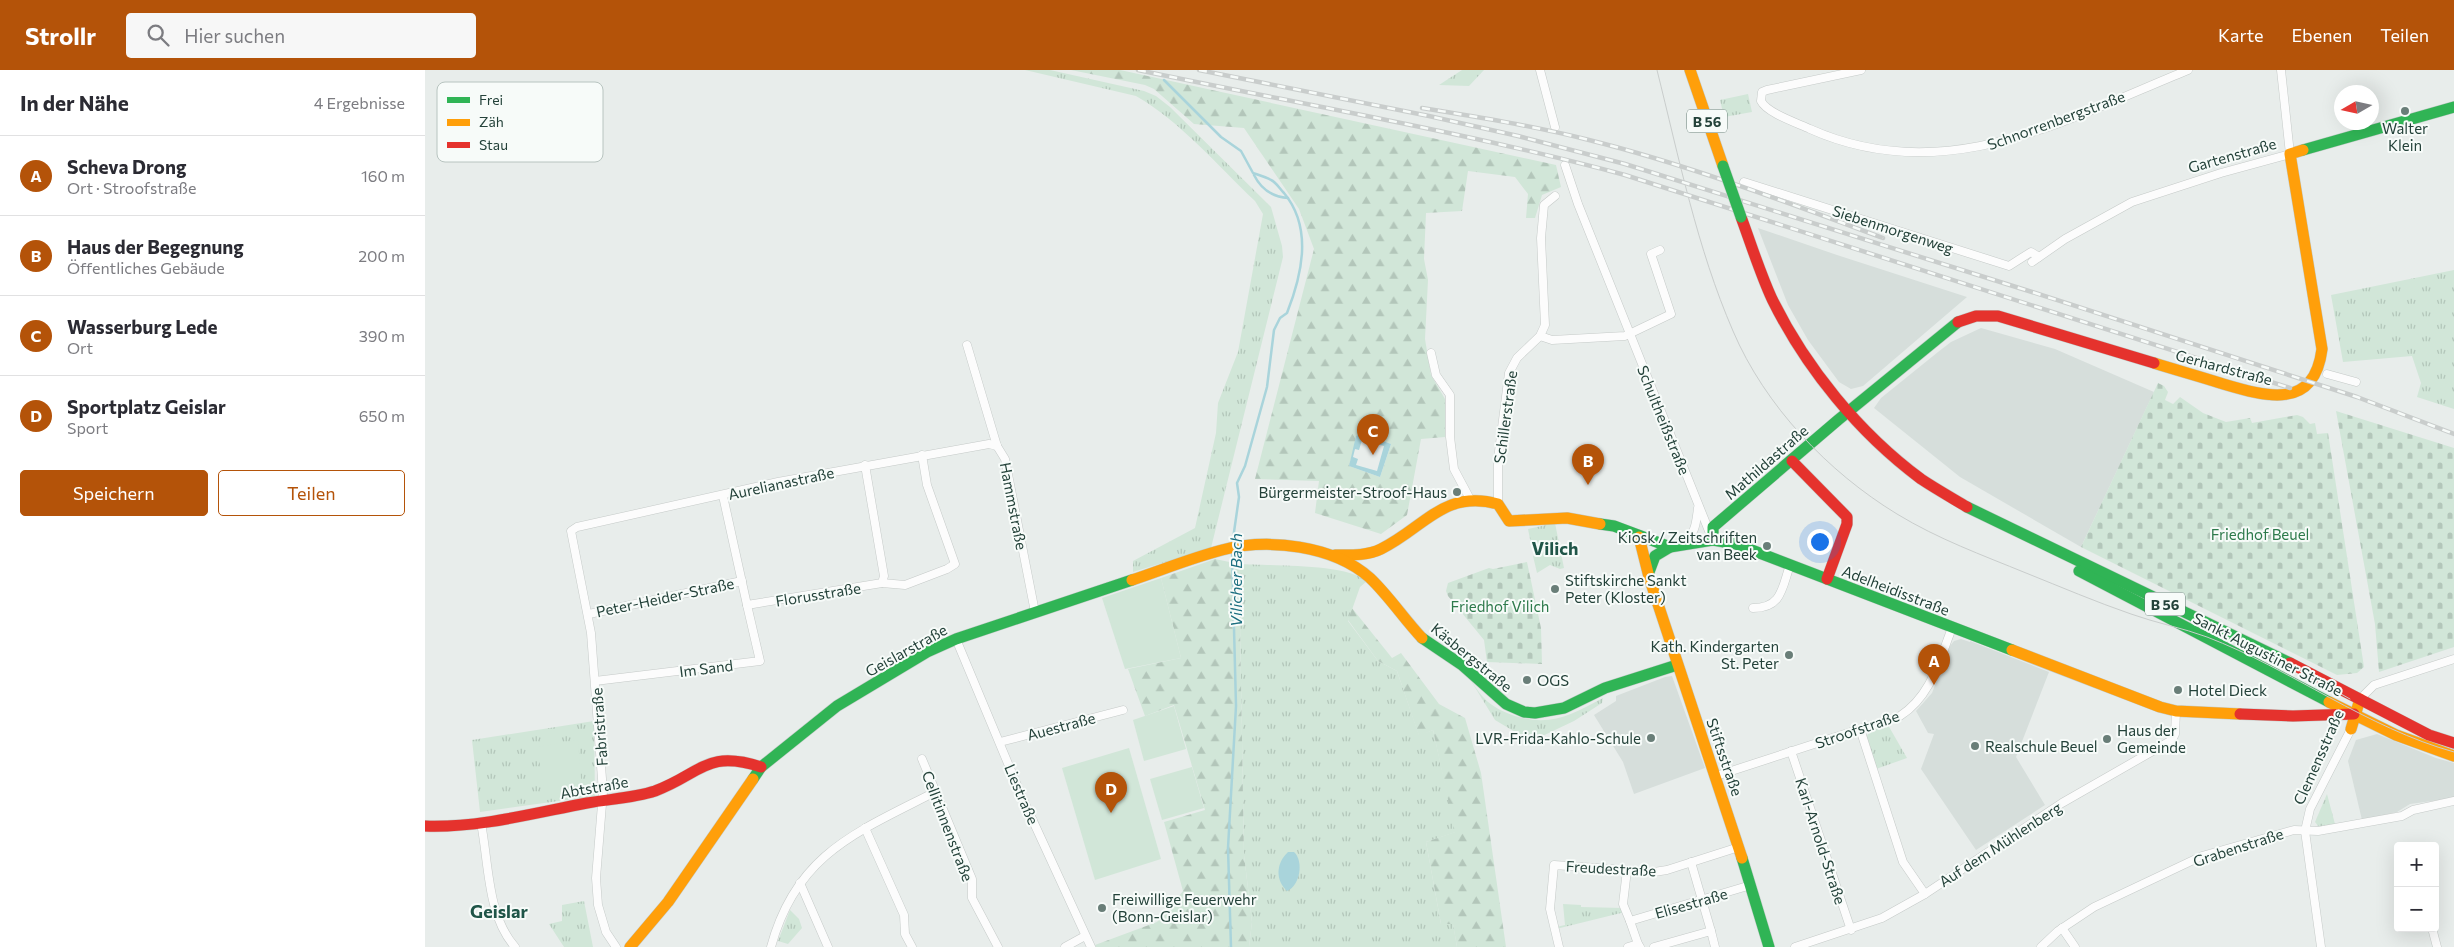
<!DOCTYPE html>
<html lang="de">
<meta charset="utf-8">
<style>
body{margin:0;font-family:Commissioner,sans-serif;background:#f7f7f7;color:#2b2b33}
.controls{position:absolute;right:15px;bottom:15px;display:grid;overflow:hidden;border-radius:5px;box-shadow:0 5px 20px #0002}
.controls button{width:45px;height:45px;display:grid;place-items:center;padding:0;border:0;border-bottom:1px solid #e1e1e2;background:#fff;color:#2b2b33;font:25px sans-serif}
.compass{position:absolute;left:1909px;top:15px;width:45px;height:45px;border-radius:50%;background:#fff;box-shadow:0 5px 20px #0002;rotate:261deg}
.you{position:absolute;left:1394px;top:471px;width:18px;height:18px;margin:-12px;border:4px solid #fff;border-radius:50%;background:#1a73e8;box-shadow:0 0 0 8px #1a73e833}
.badge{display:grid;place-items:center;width:32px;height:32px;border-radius:50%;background:#b45309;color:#fff;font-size:16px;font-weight:700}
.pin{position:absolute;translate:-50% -41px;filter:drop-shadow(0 1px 2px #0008)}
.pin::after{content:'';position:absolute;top:26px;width:18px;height:15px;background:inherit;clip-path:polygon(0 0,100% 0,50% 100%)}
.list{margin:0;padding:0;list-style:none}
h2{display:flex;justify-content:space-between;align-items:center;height:65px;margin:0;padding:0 20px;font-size:21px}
h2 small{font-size:16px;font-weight:400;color:#7c7c81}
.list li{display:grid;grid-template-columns:32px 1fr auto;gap:15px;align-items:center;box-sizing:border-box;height:80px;padding:0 20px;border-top:1px solid #e1e1e2}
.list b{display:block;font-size:19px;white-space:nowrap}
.list p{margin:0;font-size:16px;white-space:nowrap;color:#7c7c81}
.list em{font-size:16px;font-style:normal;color:#7c7c81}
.actions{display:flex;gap:10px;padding:15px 20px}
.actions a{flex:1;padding:11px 0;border:1px solid #b45309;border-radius:5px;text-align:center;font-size:18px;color:#b45309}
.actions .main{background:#b45309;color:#fff}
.icon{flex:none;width:28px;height:28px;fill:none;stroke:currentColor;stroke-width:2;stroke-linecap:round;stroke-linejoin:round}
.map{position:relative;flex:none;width:2029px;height:877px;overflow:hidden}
header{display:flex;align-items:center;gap:30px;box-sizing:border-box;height:70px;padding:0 25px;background:#b45309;color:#fff}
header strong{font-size:24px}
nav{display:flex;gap:28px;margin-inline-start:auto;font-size:18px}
.search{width:350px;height:45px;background:#f7f7f7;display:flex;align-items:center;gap:12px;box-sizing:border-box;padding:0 18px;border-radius:5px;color:#7c7c81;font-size:19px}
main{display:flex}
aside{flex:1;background:#fff}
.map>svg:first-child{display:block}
</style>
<header>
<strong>Strollr</strong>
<div class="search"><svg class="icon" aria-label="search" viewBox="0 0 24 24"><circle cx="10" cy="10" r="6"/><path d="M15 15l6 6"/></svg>Hier suchen</div>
<nav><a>Karte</a><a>Ebenen</a><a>Teilen</a></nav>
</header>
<main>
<aside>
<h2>In der Nähe<small>4 Ergebnisse</small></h2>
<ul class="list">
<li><span class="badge">A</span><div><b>Scheva Drong</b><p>Ort · Stroofstraße</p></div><em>160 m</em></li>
<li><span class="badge">B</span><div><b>Haus der Begegnung</b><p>Öffentliches Gebäude</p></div><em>200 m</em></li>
<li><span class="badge">C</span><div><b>Wasserburg Lede</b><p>Ort</p></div><em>390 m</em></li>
<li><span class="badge">D</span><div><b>Sportplatz Geislar</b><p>Sport</p></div><em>650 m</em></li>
</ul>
<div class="actions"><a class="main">Speichern</a><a>Teilen</a></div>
</aside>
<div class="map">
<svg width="2029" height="877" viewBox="0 0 2029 877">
<defs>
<pattern id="grass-tufts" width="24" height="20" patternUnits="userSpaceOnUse" patternTransform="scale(1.25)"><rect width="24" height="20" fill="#d1e6d8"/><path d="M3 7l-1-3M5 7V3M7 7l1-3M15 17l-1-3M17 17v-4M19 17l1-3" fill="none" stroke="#b3c6ba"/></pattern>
<pattern id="forest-firs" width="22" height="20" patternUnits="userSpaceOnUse" patternTransform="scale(1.25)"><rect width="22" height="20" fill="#d1e6d8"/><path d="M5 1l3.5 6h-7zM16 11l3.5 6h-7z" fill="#b3c6ba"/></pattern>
<pattern id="cemetery-stones" width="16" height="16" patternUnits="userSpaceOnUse" patternTransform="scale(1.25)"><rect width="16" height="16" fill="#d1e6d8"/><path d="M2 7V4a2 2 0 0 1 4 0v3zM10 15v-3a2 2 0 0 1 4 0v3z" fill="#b3c6ba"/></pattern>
</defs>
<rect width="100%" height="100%" fill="#e8edeb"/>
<!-- built -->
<g fill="#d6dedb">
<polygon points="1333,158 1412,185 1542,227 1438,316 1426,319 1414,312 1383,270 1363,235"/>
<polygon points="1556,258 1630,279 1729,322 1656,477 1535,407 1449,338 1456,328 1513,282 1526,272"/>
<polygon points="1536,569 1545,572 1545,571 1624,602 1591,687 1620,735 1551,780 1496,699 1509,664 1503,663 1491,641 1507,623 1525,576 1529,571"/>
<polygon points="1247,606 1280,698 1209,724 1198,692 1169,645 1191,631 1191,626 1240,607"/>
<polygon points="1952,664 2011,688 2029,693 2029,728 1985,734 1972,742 1937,750 1923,691 1931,670"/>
</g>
<!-- grass -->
<g fill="url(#grass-tufts)">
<path d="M600 0H625L719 21 731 26 745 37 842 133 846 137 857 176 858 187 786 478 708 502V491L770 458 791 363 793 333 813 282 838 144 830 131C792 95 756 52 711 26Z"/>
<polygon points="1037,0 1059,0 1044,16 1014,15"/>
<polygon points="1323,24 1327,42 1299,47 1295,30"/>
<polygon points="2029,200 2029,339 1992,327 1996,313 1987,286 1918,292 1906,225"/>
<polygon points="1130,453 1139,498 1135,499 1125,495 1112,503 1108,486 1113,484 1114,479 1110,474 1106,474 1103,459"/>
<path d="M814 494C844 496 920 493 942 511L935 517 923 551 953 591 972 601 994 665 1008 660 1031 762 1001 772 1016 854 1028 853 1032 877H824L827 852 819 785Z"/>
<path d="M1043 606C1048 613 1053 622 1059 628 1067 637 1079 642 1090 646 1126 657 1146 645 1178 628L1177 633 1149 651 1111 669H1102L1070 650Z"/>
<polygon points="169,651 170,726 55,742 47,670"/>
<polygon points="1463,655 1482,688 1451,699 1441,667 1446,660"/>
<polygon points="1902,724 1910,754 1894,757 1890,752"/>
<polygon points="159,831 168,877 139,877 124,854 137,851 137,835"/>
<polygon points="1138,834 1156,835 1156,837 1198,838 1200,842 1131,859 1131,857 1140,855"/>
<polygon points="365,840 374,849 377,858 363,874 353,871"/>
</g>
<!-- forest -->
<g fill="url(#forest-firs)" fill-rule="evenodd">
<path d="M646 0H695L1131 95 1136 117 1117 125 1110 148H1101L1103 124 1090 107 1043 101 1037 141 1001 143 999 189 1003 210 1000 269 1006 305 1020 329V367L996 369 982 445 956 464 890 443 894 411 830 409 889 179 874 139 819 58 769 54 729 19 720 15ZM937 363 966 374 955 407 924 396 933 364Z"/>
<polygon points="790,489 814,494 819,785 827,852 824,877 671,877 670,875 732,852 758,821 739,752 780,740 749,635 720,646 703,599 756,588 736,508"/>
<polygon points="927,538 967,588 976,583 1014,634 1040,648 1056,703 1081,877 1032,877 1028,854 1016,854 1001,772 1030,762 1008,660 994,666 972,601 953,591 923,550"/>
</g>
<!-- cemetery -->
<g fill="url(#cemetery-stones)">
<polygon points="1733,313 1739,316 1743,322 1740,330 1748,334 1755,327 1778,343 1801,352 1825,348 1827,353 1872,345 1878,347 1885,354 1890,353 1892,364 1903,363 1939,597 1932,603 1912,605 1656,477"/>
<polygon points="1911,341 2029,378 2029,577 1954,602 1950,554"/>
<polygon points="1102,492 1116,558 1117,594 1062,592 1059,570 1023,526 1021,521 1023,513 1064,498 1068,499"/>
</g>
<!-- garden -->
<g fill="#d1e6d8">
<polygon points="736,508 756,588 700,599 677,528"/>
<polygon points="749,636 761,679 719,691 708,650"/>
<polygon points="153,670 157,721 120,725 112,677"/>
<polygon points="704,678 736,789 670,810 637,698"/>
<polygon points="767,697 779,738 737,750 725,709"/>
</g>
<!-- water -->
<g fill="#a9d4db" fill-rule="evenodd">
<path d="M937 363 966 374 955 407 924 396 931 366ZM937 370 959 376 952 401 931 395 933 389 928 387 930 379 934 380Z"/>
<path d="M863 782H869C879 791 875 816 862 821 850 810 851 793 863 782Z"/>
</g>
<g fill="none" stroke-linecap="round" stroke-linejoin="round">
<!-- stream -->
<g stroke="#a9d4db" stroke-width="2.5">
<path d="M739 10 796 67 816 81 828 103C834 105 841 107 846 110 851 112 855 119 859 123 888 158 877 205 862 243L855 248 849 260 842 317 820 396 812 413 814 427 807 476"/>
<path d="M829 105C836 119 848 127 863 128"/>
<polyline points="806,877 803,778 811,636 807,481"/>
</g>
<!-- street casing -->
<g stroke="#c5cac8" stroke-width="9">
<g id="street">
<polyline points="1115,0 1130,57"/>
<path d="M1436 0 1342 20 1337 22 1336 31C1342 43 1372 53 1385 59 1519 119 1640 50 1763 0"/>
<polyline points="1140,95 1153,134 1286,466"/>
<polyline points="1319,112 1584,196 1606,182 1614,187"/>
<polyline points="1607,192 1640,169 1707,132 1796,103 1865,84 1856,0"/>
<polyline points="1115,266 1127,270 1200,266 1246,244 1226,184 1235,180"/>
<polyline points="542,275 572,376 580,389 610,542"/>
<polyline points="1006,283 1011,305 1025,325 1025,367 1029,399 1045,429"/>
<polyline points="1902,304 1931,312"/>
<polyline points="298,426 322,535 457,513 459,506 440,395"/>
<polyline points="1073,434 1073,389 1084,303 1092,288 1115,266 1120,255 1116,168 1119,135 1130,126"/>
<path d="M1257 473C1271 464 1271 453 1273 438"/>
<polyline points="457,513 480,515 522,499 530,494 502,415 497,385"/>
<path d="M1328 538C1357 538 1357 518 1365 495"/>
<polyline points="164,544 317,511"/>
<polyline points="531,569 597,727 666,877"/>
<polyline points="170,611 335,591 322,535"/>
<polyline points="1935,629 1949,615 2029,589"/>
<polyline points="1435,659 1478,792 1500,824"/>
<polyline points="575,672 698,640"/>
<polyline points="1366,681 1426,860"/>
<polyline points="497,689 547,809 547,828 573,877"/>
<path d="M1291 706 1475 646C1506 626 1514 591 1527 558"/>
<path d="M56 753C64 794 62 845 90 877"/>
<polyline points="440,758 479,845 480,864 487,877"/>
<polyline points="1266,792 1286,861"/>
<polyline points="1202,800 1198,834 1205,851 1326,815"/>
<polyline points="375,813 403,877"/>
<polyline points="1205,851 1213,874"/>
<polyline points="1637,858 1650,877"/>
<polyline points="2007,858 2012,877"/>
<polyline points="191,877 181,862 173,835 171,808 178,722 166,563 146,461 152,457 353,412 564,374 572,376"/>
<path d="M346 877C371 784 432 762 510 722"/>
<polyline points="640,877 660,866"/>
<polyline points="1134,877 1125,839 1129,795 1229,802 1242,800 1314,777"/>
<polyline points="1203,877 1213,874 1215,877"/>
<polyline points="1229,877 1286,861 1290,877"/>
<polyline points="1370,877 1457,848 1500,824 1637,733 1747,670 1750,664 1751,641"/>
<polyline points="1616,877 1633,861 1669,837 1777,786 1869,760 1893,761 1977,746 1988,740 2029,731"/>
<polyline points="1896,877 1880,761 1885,739 1926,659"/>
</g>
</g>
<!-- fast casing -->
<g stroke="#c3cbc8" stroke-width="12">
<g id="fast">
<polyline points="1878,80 2029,37"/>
<polyline points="1542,437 1865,593"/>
<polyline points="1175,454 1189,456 1245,477 1288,470 1311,474 1587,580"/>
<polyline points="1288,470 1288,457 1413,350 1533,252"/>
<polyline points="1654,501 1904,632"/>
<polyline points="1224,502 1230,486 1245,477"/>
<polyline points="997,568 1037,595 1081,634 1099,642 1110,643 1139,638 1180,618 1252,595"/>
<polyline points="328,709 336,697 412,636 502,582 531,569 707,510"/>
<polyline points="1317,788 1344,877"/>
</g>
</g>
<!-- slow casing -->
<g stroke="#c3cbc8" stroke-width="12">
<g id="slow">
<polyline points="1265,0 1298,96"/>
<path d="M1729 293C1751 300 1773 306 1795 313 1839 326 1889 342 1897 279L1865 84 1878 80"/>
<polyline points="1214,467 1224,507 1317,788"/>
<path d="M910 485C925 485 942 486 956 479 999 458 1019 419 1073 434L1084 451 1142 448 1175 454"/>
<path d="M707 510C737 500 766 488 797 480 843 468 908 475 945 508 964 526 979 549 997 568"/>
<polyline points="1587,580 1735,637 1751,641 1815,644"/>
<polyline points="1904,632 1971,665 2029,686"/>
<polyline points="1926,659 1935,629"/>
<polyline points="205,877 243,832 328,709"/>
</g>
</g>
<!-- jam casing -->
<g stroke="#c3cbc8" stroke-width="12">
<g id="jam">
<path d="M1316 147C1326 174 1335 203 1347 229 1381 298 1434 363 1496 409 1511 419 1527 428 1542 437"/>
<polyline points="1533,252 1551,246 1573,246 1729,293"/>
<polyline points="1367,391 1422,447 1422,454 1402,509"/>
<polyline points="1865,593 2004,665 2029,673"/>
<polyline points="1815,644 1868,646 1929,644"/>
<path d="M0 756C54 758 109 743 162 733 184 729 209 728 230 721 276 704 281 679 336 697"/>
</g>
</g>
<!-- street -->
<use href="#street" stroke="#fcfcfc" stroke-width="8"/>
<!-- fast -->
<use href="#fast" stroke="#30b455" stroke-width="11"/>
<!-- slow -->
<use href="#slow" stroke="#ff9f0a" stroke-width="11"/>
<!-- jam -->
<use href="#jam" stroke="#e5322d" stroke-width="11"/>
<!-- tram -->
<g stroke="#c9cdcc" stroke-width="1">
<path d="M1232 0C1254 88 1272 178 1308 261 1340 336 1403 402 1472 444 1513 469 1557 485 1601 503 1636 517 1671 532 1706 544 1731 553 1758 558 1782 567 1866 599 1942 658 2029 682"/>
<path d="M1791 563C1838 579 1882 605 1925 629"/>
</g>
<!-- rail casing -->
<g stroke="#c9cdcc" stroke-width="4.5">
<g id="rail">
<path d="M713 0C875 34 1040 62 1200 105L1865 318"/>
<polyline points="774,0 1004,46 1093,66 1200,94 1607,222 1932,327 2029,364"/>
<path d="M997 38C1053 47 1109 56 1164 70 1264 95 1361 132 1458 168"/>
</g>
</g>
<!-- rail -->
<use href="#rail" stroke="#f7fbf9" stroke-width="2.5" stroke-dasharray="8" stroke-linecap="butt"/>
<!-- fast-bridge casing -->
<g stroke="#c3ccc9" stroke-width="12" stroke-linecap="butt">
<polyline id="fast-bridge" points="1298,96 1316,147"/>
</g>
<!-- fast-bridge -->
<use href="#fast-bridge" stroke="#30b455" stroke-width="11"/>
</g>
<!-- markers -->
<g fill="#697e78" stroke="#f7fbf9" stroke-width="2">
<circle cx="1980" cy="41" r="5"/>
<circle cx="1032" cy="422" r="5"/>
<circle cx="1342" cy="476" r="5"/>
<circle cx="1130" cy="519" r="5"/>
<circle cx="1364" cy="585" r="5"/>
<circle cx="1102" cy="610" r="5"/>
<circle cx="1753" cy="620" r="5"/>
<circle cx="1226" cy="668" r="5"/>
<circle cx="1682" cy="669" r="5"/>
<circle cx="1550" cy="676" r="5"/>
<circle cx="677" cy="838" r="5"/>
</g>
<g text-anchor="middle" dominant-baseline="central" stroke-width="4" stroke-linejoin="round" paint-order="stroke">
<!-- shield labels -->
<g fill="#f7fbf9" stroke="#637a73" stroke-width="1">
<rect x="1262" y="39.5" width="40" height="23" rx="4"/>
<rect x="1720" y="522.5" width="40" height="23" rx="4"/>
</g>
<g font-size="14" font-weight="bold" fill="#24423a">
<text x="1282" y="51">B 56</text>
<text x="1740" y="534">B 56</text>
</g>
<!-- street labels -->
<g font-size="15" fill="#24423a" stroke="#f7fbf9">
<text transform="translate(1631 50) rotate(-20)">Schnorrenbergstraße</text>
<text transform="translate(1807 85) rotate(-16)">Gartenstraße</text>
<text transform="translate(1468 159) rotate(18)">Siebenmorgenweg</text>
<text transform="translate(1799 297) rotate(15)">Gerhardstraße</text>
<text transform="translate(1080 347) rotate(-82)">Schillerstraße</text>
<text transform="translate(1239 350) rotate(68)">Schultheißstraße</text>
<text transform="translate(1341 392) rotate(-41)">Mathildastraße</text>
<text transform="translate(356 413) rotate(-12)">Aurelianastraße</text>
<text transform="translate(589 436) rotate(79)">Hammstraße</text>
<text transform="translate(1471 520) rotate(21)">Adelheidisstraße</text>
<text transform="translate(393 524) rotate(-9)">Florusstraße</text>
<text transform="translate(240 527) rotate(-12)">Peter-Heider-Straße</text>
<text transform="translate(481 580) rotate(-29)">Geislarstraße</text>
<text transform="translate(1843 584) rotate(27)">Sankt Augustiner Straße</text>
<text transform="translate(1047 587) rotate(39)">Käsbergstraße</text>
<text transform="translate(281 598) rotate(-7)">Im Sand</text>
<text transform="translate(636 656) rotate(-15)">Auestraße</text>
<text transform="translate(174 657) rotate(-94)">Fabristraße</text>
<text transform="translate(1432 659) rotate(-19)">Stroofstraße</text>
<text transform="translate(1300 687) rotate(71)">Stiftsstraße</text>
<text transform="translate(1893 687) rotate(-66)">Clemensstraße</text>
<text transform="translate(169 717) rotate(-10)">Abtstraße</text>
<text transform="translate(597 724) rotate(67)">Liestraße</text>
<text transform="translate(523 756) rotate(69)">Cellitinnenstraße</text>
<text transform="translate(1396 771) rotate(72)">Karl-Arnold-Straße</text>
<text transform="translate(1575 774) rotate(-33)">Auf dem Mühlenberg</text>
<text transform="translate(1813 777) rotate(-18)">Grabenstraße</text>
<text transform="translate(1186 798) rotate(3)">Freudestraße</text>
<text transform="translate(1266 833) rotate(-16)">Elisestraße</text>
</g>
<!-- poi labels -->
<g font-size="15" fill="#24423a" stroke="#f7fbf9" text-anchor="start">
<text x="1980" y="58" text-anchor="middle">Walter<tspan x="1980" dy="17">Klein</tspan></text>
<text x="1022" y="422" text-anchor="end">Bürgermeister-Stroof-Haus</text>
<text x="1332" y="467" text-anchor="end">Kiosk / Zeitschriften<tspan x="1332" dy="17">van Beek</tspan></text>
<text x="1140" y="510">Stiftskirche Sankt<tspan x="1140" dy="17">Peter (Kloster)</tspan></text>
<text x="1354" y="576" text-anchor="end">Kath. Kindergarten<tspan x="1354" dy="17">St. Peter</tspan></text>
<text x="1112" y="610">OGS</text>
<text x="1763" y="620">Hotel Dieck</text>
<text x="1692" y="660">Haus der<tspan x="1692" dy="17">Gemeinde</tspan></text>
<text x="1216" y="668" text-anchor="end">LVR-Frida-Kahlo-Schule</text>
<text x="1560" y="676">Realschule Beuel</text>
<text x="687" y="829">Freiwillige Feuerwehr<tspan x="687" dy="17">(Bonn-Geislar)</tspan></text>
</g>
<!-- park labels -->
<g font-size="15" fill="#2d7a4b" stroke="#f7fbf9">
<text x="1835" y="464">Friedhof Beuel</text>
<text x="1075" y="536">Friedhof Vilich</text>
</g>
<!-- water labels -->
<g font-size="16" font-style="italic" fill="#1c6f80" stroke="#f7fbf9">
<text transform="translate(810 510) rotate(-90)">Vilicher Bach</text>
</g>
<!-- quarter labels -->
<g font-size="18" font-weight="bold" fill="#1f5548" stroke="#f7fbf9">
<text x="1130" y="478">Vilich</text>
<text x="74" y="841">Geislar</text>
</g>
</g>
<!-- legend -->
<rect x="12" y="12" width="166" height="80" rx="8" fill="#f7fbf9" stroke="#b8c4c0" stroke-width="1"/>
<rect x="22" y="27" width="23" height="6" fill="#30b455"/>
<rect x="22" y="49" width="23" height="7" fill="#ff9f0a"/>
<rect x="22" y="72" width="23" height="6" fill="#e5322d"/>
<g font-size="14" fill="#24423a">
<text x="54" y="35">Frei</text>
<text x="54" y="57">Zäh</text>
<text x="54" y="80">Stau</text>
</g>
</svg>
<div class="controls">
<button>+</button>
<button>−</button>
</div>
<svg class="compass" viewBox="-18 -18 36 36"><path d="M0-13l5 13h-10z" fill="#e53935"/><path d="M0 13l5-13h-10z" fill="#7c7c81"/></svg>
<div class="you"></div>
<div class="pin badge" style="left:1509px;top:615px">A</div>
<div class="pin badge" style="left:1163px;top:415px">B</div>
<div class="pin badge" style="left:948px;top:385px">C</div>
<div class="pin badge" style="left:686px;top:743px">D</div>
</div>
</main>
